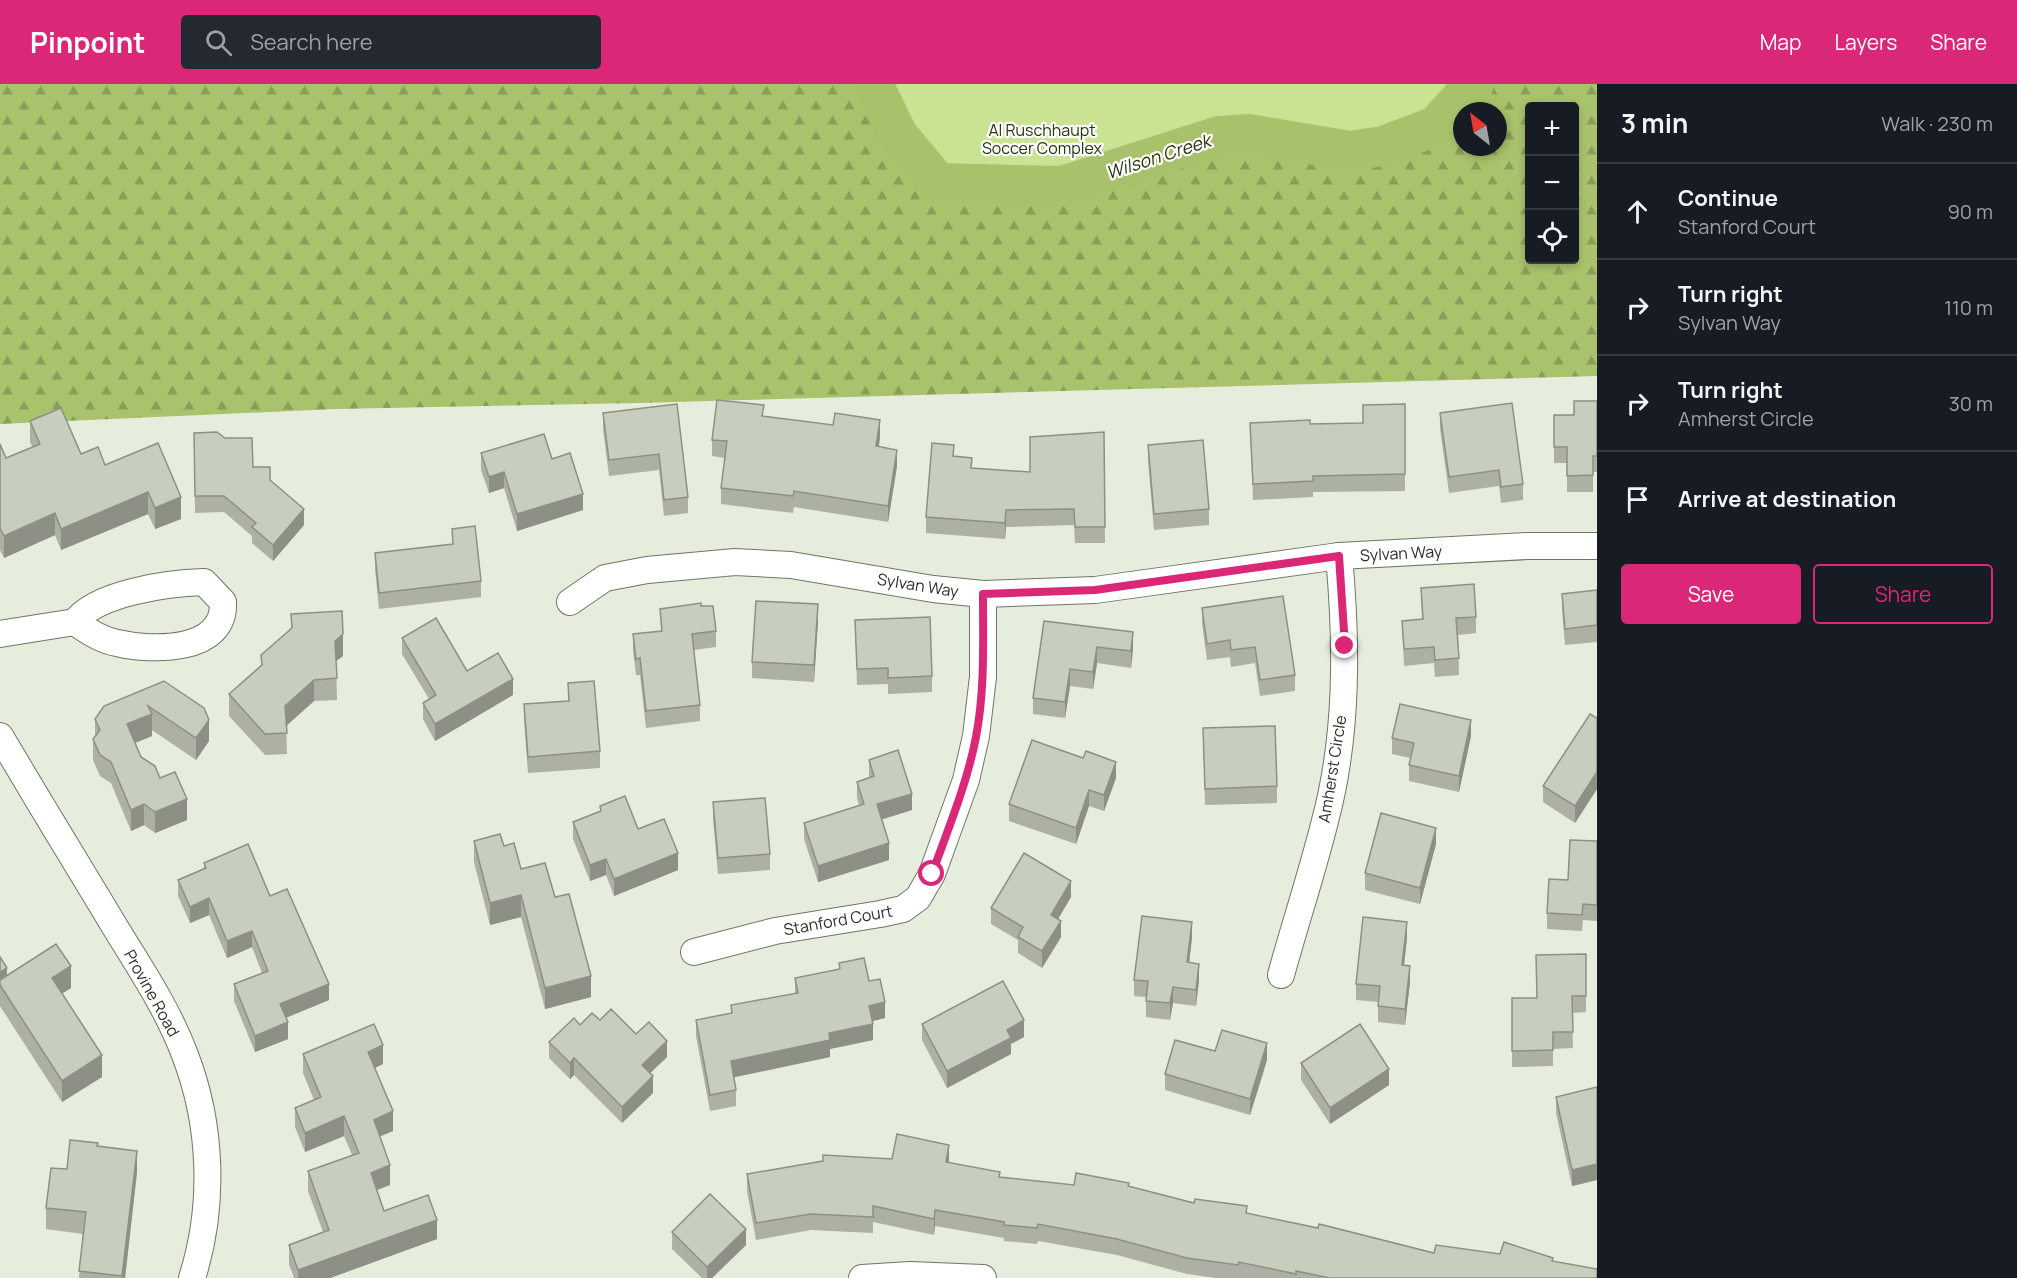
<!DOCTYPE html>
<meta charset="utf-8">
<style>
body{margin:0;font-family:Manrope,sans-serif;background:#242831;color:#f1f3f6}
.controls{position:absolute;right:18px;top:18px;display:grid;overflow:hidden;border-radius:6px;box-shadow:0 3px 9px #0003}
.controls button{width:54px;height:54px;display:grid;place-items:center;padding:0;border:0;border-bottom:2px solid #363941;background:#171b24;color:#f1f3f6;font:30px sans-serif}
.compass{position:absolute;left:1453px;top:18px;width:54px;height:54px;border-radius:50%;background:#171b24;box-shadow:0 3px 9px #0003;rotate:329deg}
.stop{position:absolute;width:18px;height:18px;margin:-14px;border:4px solid #db2777;border-radius:50%;background:#fff}
.stop.end{background:#db2777;border-color:#fff;box-shadow:0 2px 6px #0008}
.list{margin:0;padding:0;list-style:none}
h2{display:flex;justify-content:space-between;align-items:center;height:78px;margin:0;padding:0 24px;font-size:26px}
h2 small{font-size:20px;font-weight:400;color:#9ea1a6}
.list li{display:grid;grid-template-columns:39px 1fr auto;gap:18px;align-items:center;box-sizing:border-box;height:96px;padding:0 24px;border-top:2px solid #363941}
.list b{display:block;font-size:22px;white-space:nowrap}
.list p{margin:0;font-size:20px;white-space:nowrap;color:#9ea1a6}
.list em{font-size:20px;font-style:normal;color:#9ea1a6}
.actions{display:flex;gap:12px;padding:18px 24px}
.actions a{flex:1;padding:14px 0;border:2px solid #db2777;border-radius:6px;text-align:center;font-size:21px;color:#db2777}
.actions .main{background:#db2777;color:#fff}
.icon{flex:none;width:33px;height:33px;fill:none;stroke:currentColor;stroke-width:2;stroke-linecap:round;stroke-linejoin:round}
.map{position:relative;flex:none;width:1597px;height:1194px;overflow:hidden}
header{display:flex;align-items:center;gap:36px;box-sizing:border-box;height:84px;padding:0 30px;background:#db2777;color:#fff}
header strong{font-size:28px}
nav{display:flex;gap:33px;margin-inline-start:auto;font-size:21px}
.search{width:420px;height:54px;background:#242831;display:flex;align-items:center;gap:15px;box-sizing:border-box;padding:0 21px;border-radius:6px;color:#9ea1a6;font-size:22px}
main{display:flex}
aside{flex:1;background:#171b24}
.map>svg:first-child{display:block}
</style>
<header>
<strong>Pinpoint</strong>
<div class="search"><svg class="icon" aria-label="search" viewBox="0 0 24 24"><circle cx="10" cy="10" r="6"/><path d="M15 15l6 6"/></svg>Search here</div>
<nav><a>Map</a><a>Layers</a><a>Share</a></nav>
</header>
<main>
<div class="map">
<svg width="1597" height="1194" viewBox="0 0 1597 1194">
<defs>
<pattern id="forest-firs" width="22" height="20" patternUnits="userSpaceOnUse" patternTransform="scale(1.5)"><rect width="22" height="20" fill="#a8c36c"/><path d="M5 1l3.5 6h-7zM16 11l3.5 6h-7z" fill="#899f59"/></pattern>
</defs>
<rect width="100%" height="100%" fill="#e7eddd"/>
<!-- green -->
<polygon fill="#c9e393" points="869,0 1486,0 1428,62 1346,80 1239,56 1044,112 930,88"/>
<!-- forest -->
<path fill="url(#forest-firs)" fill-rule="evenodd" d="M0 0H869L930 88 1044 112 1239 56 1346 80 1428 62 1486 0H1597V292L639 319 335 325 0 340ZM1530 22H1574V176H1530ZM1462 27H1498V63H1462Z"/>
<g fill="none" stroke-linecap="round" stroke-linejoin="round">
<!-- river -->
<polyline stroke="#a7c26b" stroke-width="40" points="873,0 898,51 938,99 1062,102 1219,52 1249,50 1350,67 1383,62 1436,42 1474,0"/>
<!-- street casing -->
<g stroke="#707566" stroke-width="28">
<g id="street">
<path d="M204 498 223 518C226 569 151 567 117 559 101 556 87 547 75 538 96 509 168 499 204 498Z"/>
<polyline points="570,518 605,494 647,486 735,478 791,481 933,505 983,510 1095,506 1339,472 1528,462 1597,462"/>
<polyline points="0,550 75,538"/>
<path d="M0 652C35 711 70 769 106 828 133 874 166 920 185 971 212 1041 215 1122 192 1194"/>
<polyline points="694,868 775,847 880,830 903,825 918,814 932,790 966,696 976,652 983,593 983,510"/>
<path d="M1281 891C1295 840 1312 789 1325 737 1348 651 1347 560 1339 472"/>
<polyline points="862,1194 910,1191 983,1194"/>
</g>
</g>
<!-- street -->
<use href="#street" stroke="#fff" stroke-width="26"/>
</g>
<!-- wall -->
<g fill="#acb1a3">
<polygon points="1597,317 1597,388 1593,388 1593,408 1567,408 1567,379 1554,379 1554,331 1574,331"/>
<polygon points="677,320 688,413 688,429 664,432 659,386 609,392 603,345 603,329"/>
<polygon points="1405,320 1405,407 1313,408 1313,413 1253,416 1250,339 1310,340 1363,339"/>
<polygon points="1440,329 1523,400 1523,416 1501,419 1499,402 1449,409 1440,345"/>
<polygon points="764,332 880,353 879,363 897,382 888,438 794,423 793,429 721,420 721,404 725,374 712,372 712,356"/>
<polygon points="30,337 81,370 105,381 158,359 181,435 155,445 148,430 61,466 55,451 4,474 0,466 0,360 6,374 33,364 30,358"/>
<polygon points="1104,348 1105,459 1075,459 1074,441 1006,443 1005,455 926,449 926,433 954,372 972,384 1030,388"/>
<polygon points="194,349 253,383 270,396 304,441 273,477 252,459 252,452 224,428 195,429"/>
<polygon points="1148,361 1209,425 1209,441 1154,446 1148,377"/>
<polygon points="481,369 552,375 583,426 517,447 504,404 489,409 481,386"/>
<polygon points="452,445 481,497 481,513 379,525 375,485 375,469 452,460"/>
<polygon points="1421,504 1476,533 1476,549 1458,551 1459,591 1435,593 1434,579 1404,582 1402,537 1422,536"/>
<polygon points="1597,506 1597,558 1565,561 1562,526 1562,510"/>
<polygon points="701,522 716,547 716,563 694,566 700,621 700,637 646,644 640,591 636,591 633,567 633,550 661,547 660,525"/>
<polygon points="1202,524 1295,591 1295,607 1260,612 1255,579 1231,583 1230,573 1207,576 1202,540"/>
<polygon points="291,530 343,572 336,577 337,616 314,617 286,642 287,670 265,671 229,632 229,610 261,581 261,571 291,544"/>
<polygon points="855,536 932,592 932,608 888,610 888,600 857,601"/>
<polygon points="818,537 814,598 752,594 752,578"/>
<polygon points="1044,537 1133,565 1131,584 1097,579 1093,605 1070,602 1065,634 1033,630 1033,614"/>
<polygon points="402,554 467,587 513,611 435,657 423,635 423,619 429,615 402,570"/>
<polygon points="568,599 600,667 600,684 528,689 524,636 524,620 568,617"/>
<polygon points="104,622 204,624 209,657 196,676 152,646 152,652 135,659 141,673 160,694 187,736 155,749 144,741 131,747 111,699 100,692 93,676 93,655 95,652 95,635"/>
<polygon points="1597,634 1597,705 1575,739 1543,718 1543,702"/>
<polygon points="1203,644 1277,702 1277,719 1205,721"/>
<polygon points="1471,652 1459,708 1409,697 1409,681 1410,674 1392,670 1392,654"/>
<polygon points="869,676 912,726 882,735 889,776 818,798 804,755 804,739 859,721 857,714 857,698 869,694"/>
<polygon points="1116,694 1104,727 1089,722 1076,760 1009,737 1009,720"/>
<polygon points="713,718 770,770 770,786 718,790 713,735"/>
<polygon points="600,722 638,745 678,786 614,812 606,791 590,797 573,755 573,738 600,727"/>
<polygon points="474,757 504,762 521,785 555,813 591,913 545,925 521,833 490,841 474,778"/>
<polygon points="1597,757 1597,837 1583,836 1582,847 1547,845 1547,829 1568,796"/>
<polygon points="1436,760 1420,820 1365,806 1365,789"/>
<polygon points="204,779 270,812 329,916 286,934 288,955 255,968 234,917 234,900 262,889 252,863 227,874 209,831 190,839 178,812 178,796 204,785"/>
<polygon points="1071,813 1058,835 1061,853 1042,884 1018,869 1018,856 991,840 991,824"/>
<polygon points="1192,854 1189,879 1199,896 1196,922 1173,919 1170,936 1146,933 1146,913 1134,912 1134,896"/>
<polygon points="1407,854 1404,882 1410,898 1405,941 1378,938 1378,918 1356,916 1356,900"/>
<polygon points="1586,870 1586,928 1572,929 1573,964 1553,965 1553,982 1512,983 1512,914 1537,914"/>
<polygon points="0,873 7,892 71,904 62,909 102,993 62,1018 0,922"/>
<polygon points="839,879 869,897 885,934 872,937 873,956 830,965 830,973 734,993 736,1006 736,1022 710,1027 696,952 696,936 731,929 731,921 795,910 795,894 839,885"/>
<polygon points="600,936 636,950 667,973 650,989 653,1009 622,1039 574,991 570,995 549,974 549,958 580,941"/>
<polygon points="922,940 1024,953 1011,960 1011,970 947,1004 922,956"/>
<polygon points="1215,967 1267,976 1250,1031 1165,1006 1165,990"/>
<polygon points="303,970 383,980 375,984 393,1047 380,1052 390,1101 377,1106 384,1127 437,1155 330,1194 294,1194 289,1180 289,1161 323,1148 308,1107 308,1087 352,1071 344,1052 305,1068 295,1043 295,1024 314,1016 303,989"/>
<polygon points="1301,979 1389,1001 1330,1040 1301,996"/>
<polygon points="1597,1003 1597,1096 1572,1102 1556,1029 1556,1013"/>
<polygon points="98,1062 137,1088 125,1194 79,1194 83,1150 46,1145 46,1124 67,1085"/>
<polygon points="892,1075 949,1078 1000,1094 1074,1101 1129,1103 1194,1119 1247,1129 1434,1169 1553,1178 1597,1194 1216,1194 1187,1190 1117,1171 1038,1157 1037,1160 1004,1157 1004,1154 935,1142 934,1151 873,1138 873,1149 811,1146 756,1156 747,1107 747,1090"/>
<polygon points="672,1148 746,1161 712,1194 702,1194 672,1165"/>
</g>
<!-- shaded-wall -->
<g fill="#8c9085">
<polygon points="880,336 880,353 876,379 876,362"/>
<polygon points="897,366 897,382 888,438 888,422"/>
<polygon points="504,388 504,404 489,409 489,393"/>
<polygon points="148,408 148,430 61,466 61,445"/>
<polygon points="583,410 583,426 517,447 517,430"/>
<polygon points="181,413 181,435 155,445 155,424"/>
<polygon points="304,425 304,441 273,477 273,461"/>
<polygon points="1006,426 1006,443 1005,455 1005,439"/>
<polygon points="55,429 55,451 4,474 4,452"/>
<polygon points="818,520 818,537 814,598 814,581"/>
<polygon points="1133,548 1133,565 1131,584 1131,567"/>
<polygon points="343,550 343,572 335,578 335,557"/>
<polygon points="1097,563 1097,579 1093,605 1093,588"/>
<polygon points="1070,585 1070,602 1065,634 1065,618"/>
<polygon points="513,595 513,611 435,657 435,640"/>
<polygon points="314,596 314,617 285,643 285,622"/>
<polygon points="152,630 152,652 127,662 127,640"/>
<polygon points="209,636 209,657 196,676 196,654"/>
<polygon points="1471,636 1471,652 1459,708 1459,692"/>
<polygon points="1116,678 1116,694 1104,727 1104,711"/>
<polygon points="1597,688 1597,705 1575,739 1575,722"/>
<polygon points="1089,706 1089,722 1076,760 1076,744"/>
<polygon points="912,710 912,726 877,737 877,720"/>
<polygon points="187,715 187,736 155,749 155,728"/>
<polygon points="144,720 144,741 131,747 131,726"/>
<polygon points="1436,744 1436,760 1420,820 1420,804"/>
<polygon points="889,759 889,776 818,798 818,782"/>
<polygon points="678,769 678,786 614,812 614,795"/>
<polygon points="606,775 606,791 590,797 590,781"/>
<polygon points="1071,797 1071,813 1051,847 1051,831"/>
<polygon points="521,811 521,833 490,841 490,819"/>
<polygon points="209,814 209,831 190,839 190,823"/>
<polygon points="1061,837 1061,853 1042,884 1042,867"/>
<polygon points="1192,838 1192,854 1187,895 1187,878"/>
<polygon points="1407,838 1407,854 1402,898 1402,881"/>
<polygon points="252,847 252,863 227,874 227,857"/>
<polygon points="1199,880 1199,896 1196,922 1196,906"/>
<polygon points="71,882 71,904 52,916 52,894"/>
<polygon points="1410,882 1410,898 1405,941 1405,925"/>
<polygon points="7,884 7,905 0,901 0,888"/>
<polygon points="591,892 591,913 545,925 545,904"/>
<polygon points="329,900 329,916 280,936 280,920"/>
<polygon points="1173,903 1173,919 1170,936 1170,919"/>
<polygon points="885,918 885,934 869,938 869,922"/>
<polygon points="1024,936 1024,953 1011,960 1011,970 947,1004 947,987 1007,946"/>
<polygon points="288,938 288,955 255,968 255,952"/>
<polygon points="873,940 873,956 830,965 830,973 731,994 731,977 829,949"/>
<polygon points="667,957 667,973 642,997 642,981"/>
<polygon points="1267,959 1267,976 1250,1031 1250,1015"/>
<polygon points="383,961 383,980 368,987 368,968"/>
<polygon points="102,971 102,993 62,1018 62,997"/>
<polygon points="574,974 574,991 570,995 570,979"/>
<polygon points="1389,985 1389,1001 1330,1040 1330,1024"/>
<polygon points="653,992 653,1009 622,1039 622,1023"/>
<polygon points="393,1027 393,1047 374,1055 374,1036"/>
<polygon points="344,1032 344,1052 305,1068 305,1049"/>
<polygon points="949,1061 949,1077 946,1094 946,1078"/>
<polygon points="137,1067 137,1088 125,1194 122,1194"/>
<polygon points="1597,1080 1597,1096 1572,1102 1572,1086"/>
<polygon points="390,1081 390,1101 371,1108 371,1089"/>
<polygon points="935,1126 935,1142 934,1151 934,1135"/>
<polygon points="437,1136 437,1155 330,1194 298,1194 298,1186"/>
<polygon points="746,1145 746,1161 712,1194 707,1194 707,1183"/>
</g>
<!-- building -->
<g fill="#c8cebe" stroke="#8c9085" stroke-width="1.5">
<polygon points="717,316 764,321 762,332 833,341 835,329 880,336 876,362 897,366 888,422 794,407 793,412 721,404 727,357 712,356"/>
<polygon points="1574,317 1597,317 1597,372 1593,372 1593,391 1567,392 1567,363 1554,363 1554,331 1574,331"/>
<polygon points="1512,319 1523,400 1501,403 1499,386 1449,393 1440,329"/>
<polygon points="677,320 688,413 664,416 659,370 609,376 603,329"/>
<polygon points="1405,320 1405,390 1313,392 1313,397 1253,400 1250,339 1310,336 1310,340 1363,339 1363,321"/>
<polygon points="61,324 81,370 98,363 105,381 158,359 181,413 155,424 148,408 61,445 55,429 4,452 0,444 0,360 6,374 40,360 30,337"/>
<polygon points="217,348 225,354 252,354 253,383 270,383 270,396 304,425 273,461 252,443 256,439 224,412 195,412 194,349"/>
<polygon points="1104,348 1105,443 1075,443 1074,425 1006,426 1005,439 926,433 932,359 954,361 953,372 972,374 971,384 1030,388 1030,353"/>
<polygon points="544,350 552,375 570,369 583,410 517,430 504,388 489,393 481,369"/>
<polygon points="1203,356 1209,425 1154,430 1148,361"/>
<polygon points="475,442 481,497 379,509 375,469 453,460 452,445"/>
<polygon points="1474,500 1476,533 1456,534 1459,574 1435,576 1434,563 1404,565 1402,537 1423,535 1421,504"/>
<polygon points="1597,506 1597,541 1565,545 1562,510"/>
<polygon points="1283,512 1295,591 1260,596 1255,563 1231,566 1230,556 1207,560 1202,524"/>
<polygon points="756,517 818,520 814,581 752,578"/>
<polygon points="701,519 701,522 713,522 716,547 692,550 700,621 646,627 640,574 636,575 633,550 662,547 660,525"/>
<polygon points="342,527 343,550 335,557 337,594 314,596 285,622 287,649 265,650 229,610 262,581 261,571 292,544 291,530"/>
<polygon points="930,533 932,592 888,594 888,584 857,585 855,536"/>
<polygon points="436,534 467,587 498,569 513,595 435,640 423,619 436,611 402,554"/>
<polygon points="1044,537 1133,548 1131,567 1097,563 1093,588 1070,585 1065,618 1033,614"/>
<polygon points="164,597 204,624 209,636 196,654 148,622 152,630 127,640 141,673 155,682 160,694 175,688 187,715 155,728 144,720 131,726 111,678 100,671 93,655 100,646 95,635 104,622"/>
<polygon points="594,597 600,667 528,673 524,620 569,617 568,599"/>
<polygon points="1400,620 1471,636 1459,692 1409,681 1414,659 1392,654"/>
<polygon points="1590,630 1597,634 1597,688 1575,722 1543,702"/>
<polygon points="1275,642 1277,702 1205,705 1203,644"/>
<polygon points="1032,656 1083,674 1086,667 1116,678 1104,711 1089,706 1076,744 1009,720"/>
<polygon points="898,666 912,710 877,720 889,759 818,782 804,739 864,720 857,698 874,692 869,676"/>
<polygon points="625,712 638,745 664,735 678,769 614,795 606,775 590,781 573,738 601,727 600,722"/>
<polygon points="765,714 770,770 718,774 713,718"/>
<polygon points="1381,729 1436,744 1420,804 1365,789"/>
<polygon points="500,750 504,762 514,759 521,785 545,779 555,813 569,810 591,892 545,904 521,811 490,819 474,757"/>
<polygon points="1570,756 1597,757 1597,821 1583,820 1582,831 1547,829 1549,795 1568,796"/>
<polygon points="248,760 270,812 287,805 329,900 280,920 288,938 255,952 234,900 268,887 252,847 227,857 209,814 190,823 178,796 206,784 204,779"/>
<polygon points="1024,769 1071,797 1051,831 1061,837 1042,867 1018,853 1023,843 991,824"/>
<polygon points="1142,832 1192,838 1187,878 1199,880 1196,906 1173,903 1170,919 1146,917 1148,897 1134,896"/>
<polygon points="1363,833 1407,838 1402,881 1410,882 1405,925 1378,922 1380,902 1356,900"/>
<polygon points="56,860 71,882 52,894 102,971 62,997 0,901 0,896"/>
<polygon points="1586,870 1586,912 1572,912 1573,948 1553,948 1553,966 1512,967 1512,914 1537,914 1536,871"/>
<polygon points="0,873 7,884 0,888"/>
<polygon points="864,874 869,897 880,895 885,918 869,922 873,940 829,949 830,956 731,977 736,1006 710,1011 696,936 732,929 731,921 798,909 795,894 840,885 839,879"/>
<polygon points="1003,897 1024,936 1007,946 1011,954 947,987 922,940"/>
<polygon points="611,925 636,950 649,938 667,957 642,981 653,992 622,1023 574,974 570,979 549,958 574,934 580,941 592,929 600,936"/>
<polygon points="374,940 383,961 368,968 393,1027 374,1036 390,1081 371,1089 384,1127 428,1111 437,1136 298,1186 289,1161 329,1146 308,1087 359,1069 344,1032 305,1049 295,1024 321,1013 303,970"/>
<polygon points="1360,940 1389,985 1330,1024 1301,979"/>
<polygon points="1222,946 1267,959 1250,1015 1165,990 1175,956 1215,967"/>
<polygon points="1597,1003 1597,1080 1572,1086 1556,1013"/>
<polygon points="897,1050 949,1061 946,1078 1000,1088 999,1093 1074,1101 1076,1089 1129,1099 1128,1102 1194,1119 1195,1115 1247,1122 1246,1129 1318,1144 1319,1140 1434,1169 1436,1161 1500,1170 1504,1158 1553,1174 1552,1177 1597,1185 1597,1194 1330,1194 1296,1187 1296,1190 1239,1178 1238,1181 1187,1174 1117,1155 1038,1140 1037,1144 1004,1141 1004,1138 935,1126 934,1135 873,1122 873,1133 811,1130 756,1139 747,1090 823,1077 823,1071 892,1075"/>
<polygon points="70,1056 98,1059 97,1062 137,1067 122,1192 79,1187 86,1128 46,1124 51,1084 67,1085"/>
<polygon points="710,1110 746,1145 707,1183 672,1148"/>
</g>
<g fill="none" stroke-linecap="round" stroke-linejoin="round">
<!-- route -->
<path stroke="#db2777" stroke-width="8" d="M932 790C948 745 967 700 976 653 985 606 983 558 983 510L1095 506 1339 472 1345 562"/>
</g>
<g text-anchor="middle" dominant-baseline="central" stroke-width="4.5" stroke-linejoin="round" paint-order="stroke">
<!-- park labels -->
<g font-size="16" fill="#28320d" stroke="#fff">
<text x="1042" y="46">Al Ruschhaupt<tspan x="1042" dy="18">Soccer Complex</tspan></text>
</g>
<!-- street labels -->
<g font-size="16" fill="#2d2f29" stroke="#fff">
<text transform="translate(1401 469) rotate(-3)">Sylvan Way</text>
<text transform="translate(918 501) rotate(9)">Sylvan Way</text>
<text transform="translate(1332 685) rotate(-81)">Amherst Circle</text>
<text transform="translate(838 836) rotate(-10)">Stanford Court</text>
<text transform="translate(152 909) rotate(61)">Provine Road</text>
</g>
<!-- water labels -->
<g font-size="18" font-style="italic" fill="#29330e" stroke="#fff">
<text transform="translate(1158 72) rotate(-18)">Wilson Creek</text>
</g>
</g>
</svg>
<div class="controls">
<button>+</button>
<button>−</button>
<button><svg class="icon" aria-label="locate" viewBox="0 0 24 24"><circle cx="12" cy="12" r="6"/><path d="M12 2v4M12 18v4M2 12h4M18 12h4"/></svg></button>
</div>
<svg class="compass" viewBox="-18 -18 36 36"><path d="M0-13l5 13h-10z" fill="#e53935"/><path d="M0 13l5-13h-10z" fill="#9ea1a6"/></svg>
<div class="stop" style="left:932px;top:790px"></div>
<div class="stop end" style="left:1345px;top:562px"></div>
</div>
<aside>
<h2>3 min<small>Walk · 230 m</small></h2>
<ul class="list">
<li><svg class="icon" aria-label="ahead" viewBox="0 0 24 24"><path d="M12 20V5M6 11l6-6 6 6"/></svg><div><b>Continue</b><p>Stanford Court</p></div><em>90 m</em></li>
<li><svg class="icon" aria-label="right" viewBox="0 0 24 24"><path d="M7 20v-9h11M14 6l5 5-5 5"/></svg><div><b>Turn right</b><p>Sylvan Way</p></div><em>110 m</em></li>
<li><svg class="icon" aria-label="right" viewBox="0 0 24 24"><path d="M7 20v-9h11M14 6l5 5-5 5"/></svg><div><b>Turn right</b><p>Amherst Circle</p></div><em>30 m</em></li>
<li><svg class="icon" aria-label="arrive" viewBox="0 0 24 24"><path d="M6 21V4h12l-3 4 3 4H6"/></svg><div><b>Arrive at destination</b></div></li>
</ul>
<div class="actions"><a class="main">Save</a><a>Share</a></div>
</aside>
</main>
